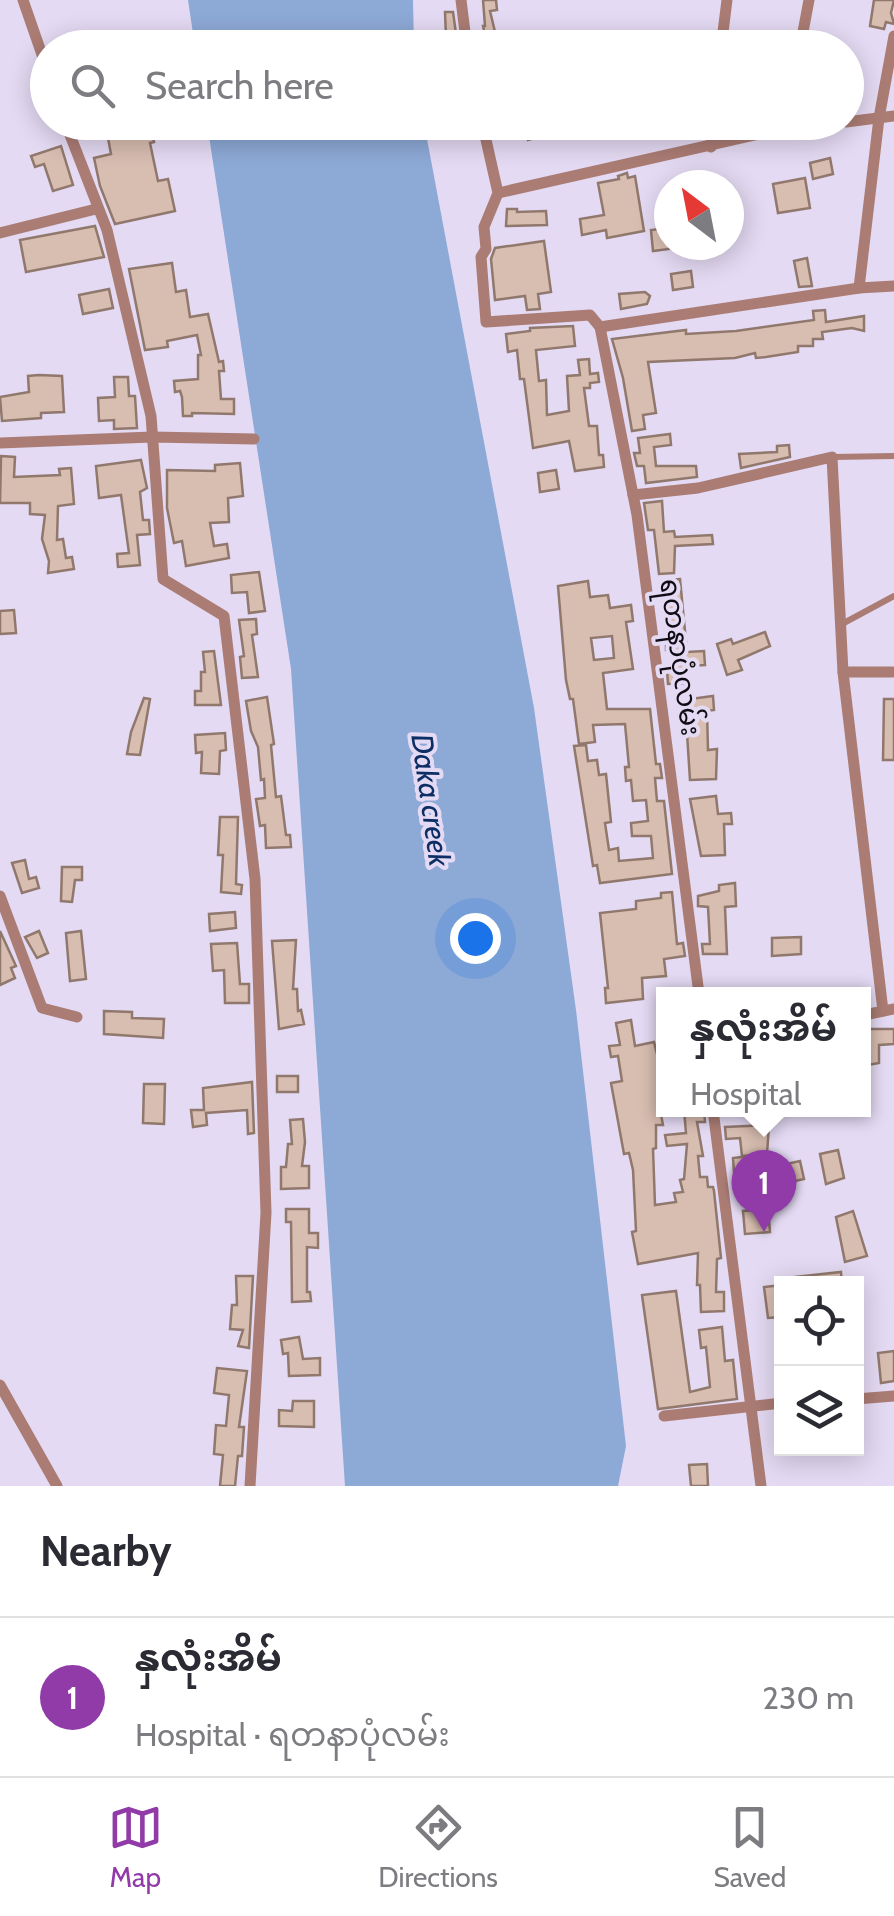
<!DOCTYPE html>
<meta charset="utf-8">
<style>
body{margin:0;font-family:Cabin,"Noto Sans Myanmar",sans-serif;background:#f2f2f3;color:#2b2b33}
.controls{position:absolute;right:30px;bottom:30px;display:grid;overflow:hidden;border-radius:0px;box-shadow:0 5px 25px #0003}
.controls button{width:90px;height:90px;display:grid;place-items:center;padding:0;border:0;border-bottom:2px solid #e1e1e2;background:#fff;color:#2b2b33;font:50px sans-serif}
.compass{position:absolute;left:654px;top:170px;width:90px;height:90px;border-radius:50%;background:#fff;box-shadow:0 5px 25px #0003;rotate:328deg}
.you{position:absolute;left:475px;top:938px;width:35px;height:35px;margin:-25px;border:8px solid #fff;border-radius:50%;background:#1a73e8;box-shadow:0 0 0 15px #1a73e833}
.badge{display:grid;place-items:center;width:65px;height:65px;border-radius:50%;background:#903ba8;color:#fff;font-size:32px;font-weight:700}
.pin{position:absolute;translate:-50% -82px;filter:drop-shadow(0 2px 5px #0008)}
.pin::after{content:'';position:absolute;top:52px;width:35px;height:30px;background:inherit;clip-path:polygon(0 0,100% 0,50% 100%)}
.popup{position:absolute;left:656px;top:987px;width:215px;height:130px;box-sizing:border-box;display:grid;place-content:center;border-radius:0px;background:#fff;filter:drop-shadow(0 2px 8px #0005);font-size:32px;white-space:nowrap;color:#7c7c81}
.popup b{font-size:38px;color:#2b2b33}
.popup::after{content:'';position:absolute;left:50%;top:100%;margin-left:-20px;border:20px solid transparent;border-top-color:#fff}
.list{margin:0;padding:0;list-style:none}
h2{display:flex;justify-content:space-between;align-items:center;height:130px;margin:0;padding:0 40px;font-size:42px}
h2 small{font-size:32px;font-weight:400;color:#7c7c81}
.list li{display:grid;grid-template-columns:65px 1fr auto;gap:30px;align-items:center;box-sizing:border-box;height:160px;padding:0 40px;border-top:2px solid #e1e1e2}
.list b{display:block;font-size:38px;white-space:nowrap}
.list p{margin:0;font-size:32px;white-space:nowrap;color:#7c7c81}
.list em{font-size:32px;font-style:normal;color:#7c7c81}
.icon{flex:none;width:55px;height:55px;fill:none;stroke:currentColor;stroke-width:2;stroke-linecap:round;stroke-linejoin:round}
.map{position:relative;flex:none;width:894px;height:1486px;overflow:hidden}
.search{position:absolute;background:#fff;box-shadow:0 5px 25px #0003;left:30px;right:30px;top:30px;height:110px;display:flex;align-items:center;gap:25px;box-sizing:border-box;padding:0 35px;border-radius:55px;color:#7c7c81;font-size:38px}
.sheet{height:290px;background:#fff}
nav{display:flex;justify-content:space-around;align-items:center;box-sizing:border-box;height:140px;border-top:2px solid #e1e1e2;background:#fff;font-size:28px;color:#7c7c81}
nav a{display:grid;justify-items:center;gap:5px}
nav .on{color:#903ba8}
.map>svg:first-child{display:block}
</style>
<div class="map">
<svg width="894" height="1486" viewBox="0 0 894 1486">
<rect width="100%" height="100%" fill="#e4daf3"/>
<!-- water -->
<g fill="#8da9d6">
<polygon points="188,0 413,0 414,47 195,47"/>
<polygon points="207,123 424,123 534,708 576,1010 626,1446 618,1486 345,1486 291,669"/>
</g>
<!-- building -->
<g fill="#d8bdb1" stroke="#91786d" stroke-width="2.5" fill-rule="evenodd">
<polygon points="483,0 496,0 497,10 490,11 496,36 515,32 517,41 500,44 501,48 488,48 483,26 485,26"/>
<polygon points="874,0 894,0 891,13 894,24 886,22 884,29 870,26"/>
<polygon points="445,12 453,12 458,48 440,48 439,38 446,37"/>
<polygon points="604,33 607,48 557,48 557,44"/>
<polygon points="105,122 150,122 154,142 150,143 158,181 168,179 175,211 115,224 100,186 94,158 111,154"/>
<polygon points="523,122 579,122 580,133 562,138 560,131 528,140"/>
<polygon points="61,146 73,185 53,191 44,164 35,167 31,156"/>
<polygon points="830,158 833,174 813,179 810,163"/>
<polygon points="627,173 628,178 635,176 644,231 607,238 606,230 582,235 580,219 604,215 598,183 619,179 618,176"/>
<polygon points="805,178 810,208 778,213 773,184"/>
<polygon points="507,209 517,209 517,212 546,211 547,225 506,226"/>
<polygon points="95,226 104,257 26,272 20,240"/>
<polygon points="669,228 669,249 653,251 651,230"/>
<polygon points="544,241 551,292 538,294 540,309 527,310 525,296 495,300 491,259 495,248"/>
<polygon points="807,258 812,286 799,287 794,261"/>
<polygon points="172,263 176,292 186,290 190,317 208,314 219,362 223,361 224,371 219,371 221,399 234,399 234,414 192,413 192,416 183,416 182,397 180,391 175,392 174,381 198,379 198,355 201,355 197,335 167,341 168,347 145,350 129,269"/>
<polygon points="691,271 693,287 673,290 671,274"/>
<polygon points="109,289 113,308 83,314 79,295"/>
<polygon points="645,292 650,296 647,304 621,309 619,294"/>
<polygon points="825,310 826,322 864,316 864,331 852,328 822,332 823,339 813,339 813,346 798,346 798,352 766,357 756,358 755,353 735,358 648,362 656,413 643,415 645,429 632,431 623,378 612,339 686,330 686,334 736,331 814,320 813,311"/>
<polygon points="573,326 575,346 536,350 539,381 546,380 547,415 569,411 567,376 580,375 578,360 589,359 590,374 598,373 599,382 590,383 590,388 584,388 589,426 597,426 599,455 603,455 604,467 575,471 569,441 533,448 524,379 520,379 517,350 508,352 506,334 530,331 530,328"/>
<polygon points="39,375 62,376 64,412 41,413 41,418 2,421 0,397 29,392 28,376"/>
<polygon points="114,377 128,377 129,396 135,396 137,428 114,429 114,420 99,421 98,398 115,397"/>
<polygon points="670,434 671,445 654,447 656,466 696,466 697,477 646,483 644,466 637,466 634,453 640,453 638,438"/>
<polygon points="789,445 790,457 741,468 739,454 777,452 777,446"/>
<polygon points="1,456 15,457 14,477 60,475 59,469 71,468 74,504 58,506 57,540 63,539 66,558 72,557 74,569 48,573 49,561 42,539 45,515 30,514 30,503 0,503"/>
<polygon points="141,460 147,488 140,492 143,520 149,520 150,534 137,535 140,565 118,567 117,554 129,553 121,495 99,498 96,466"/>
<polygon points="240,463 243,496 228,498 229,522 210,523 214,546 227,544 229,558 186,566 182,541 174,543 167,508 167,470 215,471 215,465"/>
<polygon points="556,470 559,489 540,492 538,473"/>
<polygon points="662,501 664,532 674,531 675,537 712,535 713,544 675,546 674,573 659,574 654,530 648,530 644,503"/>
<polygon points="259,572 265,611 249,613 247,592 232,593 231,575"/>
<polygon points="680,579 687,652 704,651 705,665 686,666 687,683 668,684 667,670 673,669 672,650 666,650 666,639 672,639 666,580"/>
<path d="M588 581 590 597 608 595 610 608 631 605 633 621 626 622 633 669 603 673 607 709H650L656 764H660L662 778H655L657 801H664L672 874 600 883 597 865 593 866 574 746 586 745 588 761 597 760 599 775 606 774 611 822 605 823 609 850 618 848 619 861 653 858 651 836H632L631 823 648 821 646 800 633 801 631 780 626 781 625 767H629L625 724 593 725 595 742 579 744 573 699H570L566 680 558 586ZM612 636 614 658 594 660 591 638Z"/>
<polygon points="14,610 16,633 0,634 0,611"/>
<polygon points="256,619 257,634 252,635 258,677 242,678 240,657 244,656 239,620"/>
<polygon points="765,632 770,646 738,660 742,670 727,675 717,644 731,639 733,644"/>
<polygon points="214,651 221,705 195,705 195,691 201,691 201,672 205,672 203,652"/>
<polygon points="713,696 714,710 707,711 708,750 717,749 716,779 690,780 686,718 692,718 690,699"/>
<polygon points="267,697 274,744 271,745 276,797 281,796 286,835 290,835 291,847 266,848 265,825 260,826 256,799 265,798 264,779 261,780 258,747 251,731 246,701"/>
<polygon points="144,698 150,699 140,755 127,754 131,732"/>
<polygon points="884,699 894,699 894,760 883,760"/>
<polygon points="225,733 226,750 220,751 219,774 201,773 202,752 196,753 195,735"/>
<polygon points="716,796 718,814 731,813 732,824 724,824 725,855 701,856 690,799"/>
<polygon points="220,817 238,817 236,884 242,885 241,894 221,892 223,855 218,855"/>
<polygon points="25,860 29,879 36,877 39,888 22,893 12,863"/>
<polygon points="62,867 82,867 82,880 75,880 72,902 61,901"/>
<polygon points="735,883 736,906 725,907 727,954 703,954 702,944 710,944 708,907 698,906 698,896 719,891 719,885"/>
<polygon points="672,892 677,944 683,943 685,956 664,959 666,976 642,978 643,999 606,1003 605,988 608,988 600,913 636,909 636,901 661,898 661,893"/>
<polygon points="235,912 236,928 210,931 209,914"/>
<polygon points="0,931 16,966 11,968 15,978 0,985"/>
<polygon points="39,931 48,953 37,958 25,937"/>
<polygon points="81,931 86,979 70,981 66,933"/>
<polygon points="801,937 801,954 772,956 772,938"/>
<polygon points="296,940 293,989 297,989 298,1011 301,1010 304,1024 279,1029 272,941"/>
<polygon points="237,943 240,984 249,984 249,1003 225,1003 224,970 213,971 211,944"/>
<polygon points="104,1011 132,1012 132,1018 164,1019 163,1038 104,1034"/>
<polygon points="631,1020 635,1046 654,1042 658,1058 664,1059 664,1099 658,1099 663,1125 656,1125 656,1148 653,1149 655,1205 676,1202 674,1193 683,1192 680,1180 684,1179 687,1144 667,1146 665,1135 686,1133 684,1110 704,1110 705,1122 697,1122 703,1156 698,1156 700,1177 707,1177 708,1187 713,1187 714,1191 721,1258 717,1259 716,1292 724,1292 724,1311 701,1312 700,1285 697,1285 698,1253 638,1264 632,1232 636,1231 633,1170 629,1153 624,1154 611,1083 622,1081 618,1056 611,1057 609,1046 620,1045 616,1023"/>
<polygon points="865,1029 894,1029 894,1044 879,1045 879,1063 868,1065"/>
<rect x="277" y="1076" width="21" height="16"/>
<polygon points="252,1082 254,1133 248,1134 247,1110 206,1113 207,1125 193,1127 191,1110 204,1110 203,1088"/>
<polygon points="144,1084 165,1084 164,1124 143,1123"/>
<polygon points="303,1119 305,1142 302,1166 309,1166 309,1188 281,1189 281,1167 286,1167 288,1144 292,1144 290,1120"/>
<polygon points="769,1125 767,1154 742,1156 740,1138 726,1139 725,1127"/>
<polygon points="838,1150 844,1178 826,1184 820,1154"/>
<polygon points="750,1156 753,1177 761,1176 763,1189 744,1192 741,1172 734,1173 733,1158"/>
<polygon points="800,1161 804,1179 786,1183 782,1165"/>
<polygon points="286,1209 309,1209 309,1233 318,1233 318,1248 307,1247 307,1292 310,1292 311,1301 292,1302 291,1222 286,1222"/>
<polygon points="768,1209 770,1232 745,1234 743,1211"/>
<polygon points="853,1211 867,1256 845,1262 836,1217"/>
<polygon points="841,1272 842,1284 795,1284 794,1277"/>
<polygon points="236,1276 253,1276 249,1348 238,1346 243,1330 230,1329 232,1305 237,1305"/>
<polygon points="782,1285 782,1317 768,1318 764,1287"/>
<polygon points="676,1291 690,1392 710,1387 706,1347 701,1348 699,1330 722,1327 725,1361 733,1360 737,1399 658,1409 642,1295"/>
<polygon points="299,1337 303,1359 320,1358 320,1375 289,1376 288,1353 283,1354 281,1340"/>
<polygon points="894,1351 894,1381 881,1383 878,1353"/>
<polygon points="217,1368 247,1371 239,1427 244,1427 242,1456 238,1456 235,1486 220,1486 223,1455 214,1454 216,1425 226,1426 229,1395 214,1393"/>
<polygon points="293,1401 314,1401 314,1427 279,1426 279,1410 292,1411"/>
<polygon points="707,1464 708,1486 691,1486 689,1465"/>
</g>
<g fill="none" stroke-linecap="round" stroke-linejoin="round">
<!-- lane -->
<g stroke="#aa7c74" stroke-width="6">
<polyline points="832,457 894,456"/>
<polyline points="842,624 894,596"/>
</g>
<!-- street -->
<g stroke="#aa7c74" stroke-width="11">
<polyline points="23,0 48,72"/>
<polyline points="461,0 467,48"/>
<polyline points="721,48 727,0"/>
<polyline points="800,48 809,0"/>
<polyline points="65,122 107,230 151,416 163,579 224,616 255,879 266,1213 250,1486"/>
<polyline points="482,122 498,193"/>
<polyline points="846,122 894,116"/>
<polyline points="711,147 714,122"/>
<polyline points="0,233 96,209"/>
<polyline points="859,288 879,118 894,36"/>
<polyline points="600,327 859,288 894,286"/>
<polyline points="0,443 152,437 254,439"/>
<polyline points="633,495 698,488 832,457 843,672 883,1011"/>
<polyline points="843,672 894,672"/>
<polyline points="0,896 42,1008 77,1017"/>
<polyline points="699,994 637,515 600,327 590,315 486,322 481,257 486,249 484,227 498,193 786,128 837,122"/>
<polyline points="864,1015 894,1009"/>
<polyline points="713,1110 761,1486"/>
<polyline points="0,1385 57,1486"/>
<polyline points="856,1399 894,1396"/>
<polyline points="664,1416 782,1403"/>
</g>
</g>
<g text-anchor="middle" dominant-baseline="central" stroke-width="8" stroke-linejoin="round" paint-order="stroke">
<!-- street labels -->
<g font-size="28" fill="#0f0c14" stroke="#e4daf3">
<text transform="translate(681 657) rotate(82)">ရတနာပုံလမ်း</text>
</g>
<!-- water labels -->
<g font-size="30" font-style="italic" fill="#0d2e64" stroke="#e4daf3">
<text transform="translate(431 800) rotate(82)">Daka creek</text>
</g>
</g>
</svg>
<div class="controls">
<button><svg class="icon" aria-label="locate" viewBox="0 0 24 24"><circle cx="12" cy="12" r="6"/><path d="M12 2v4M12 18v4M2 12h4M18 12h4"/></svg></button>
<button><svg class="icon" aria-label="layers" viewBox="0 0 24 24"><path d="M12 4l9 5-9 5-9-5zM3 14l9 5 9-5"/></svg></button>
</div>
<svg class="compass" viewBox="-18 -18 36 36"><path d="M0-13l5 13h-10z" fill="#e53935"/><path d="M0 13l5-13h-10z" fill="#7c7c81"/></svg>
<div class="you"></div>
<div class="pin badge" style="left:764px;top:1232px">1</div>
<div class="popup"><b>နှလုံးအိမ်</b>Hospital</div>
<div class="search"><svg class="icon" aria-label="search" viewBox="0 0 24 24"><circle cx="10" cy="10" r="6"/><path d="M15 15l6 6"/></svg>Search here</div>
</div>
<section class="sheet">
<h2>Nearby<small></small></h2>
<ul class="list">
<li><span class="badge">1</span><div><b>နှလုံးအိမ်</b><p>Hospital · ရတနာပုံလမ်း</p></div><em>230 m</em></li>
</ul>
</section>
<nav>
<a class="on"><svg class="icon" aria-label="map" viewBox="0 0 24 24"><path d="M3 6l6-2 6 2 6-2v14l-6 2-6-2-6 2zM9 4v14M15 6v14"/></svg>Map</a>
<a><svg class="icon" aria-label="directions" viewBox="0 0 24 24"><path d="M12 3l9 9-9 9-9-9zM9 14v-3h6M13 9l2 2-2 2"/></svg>Directions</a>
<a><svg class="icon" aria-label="saved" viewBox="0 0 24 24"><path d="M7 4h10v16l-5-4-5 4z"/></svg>Saved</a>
</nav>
